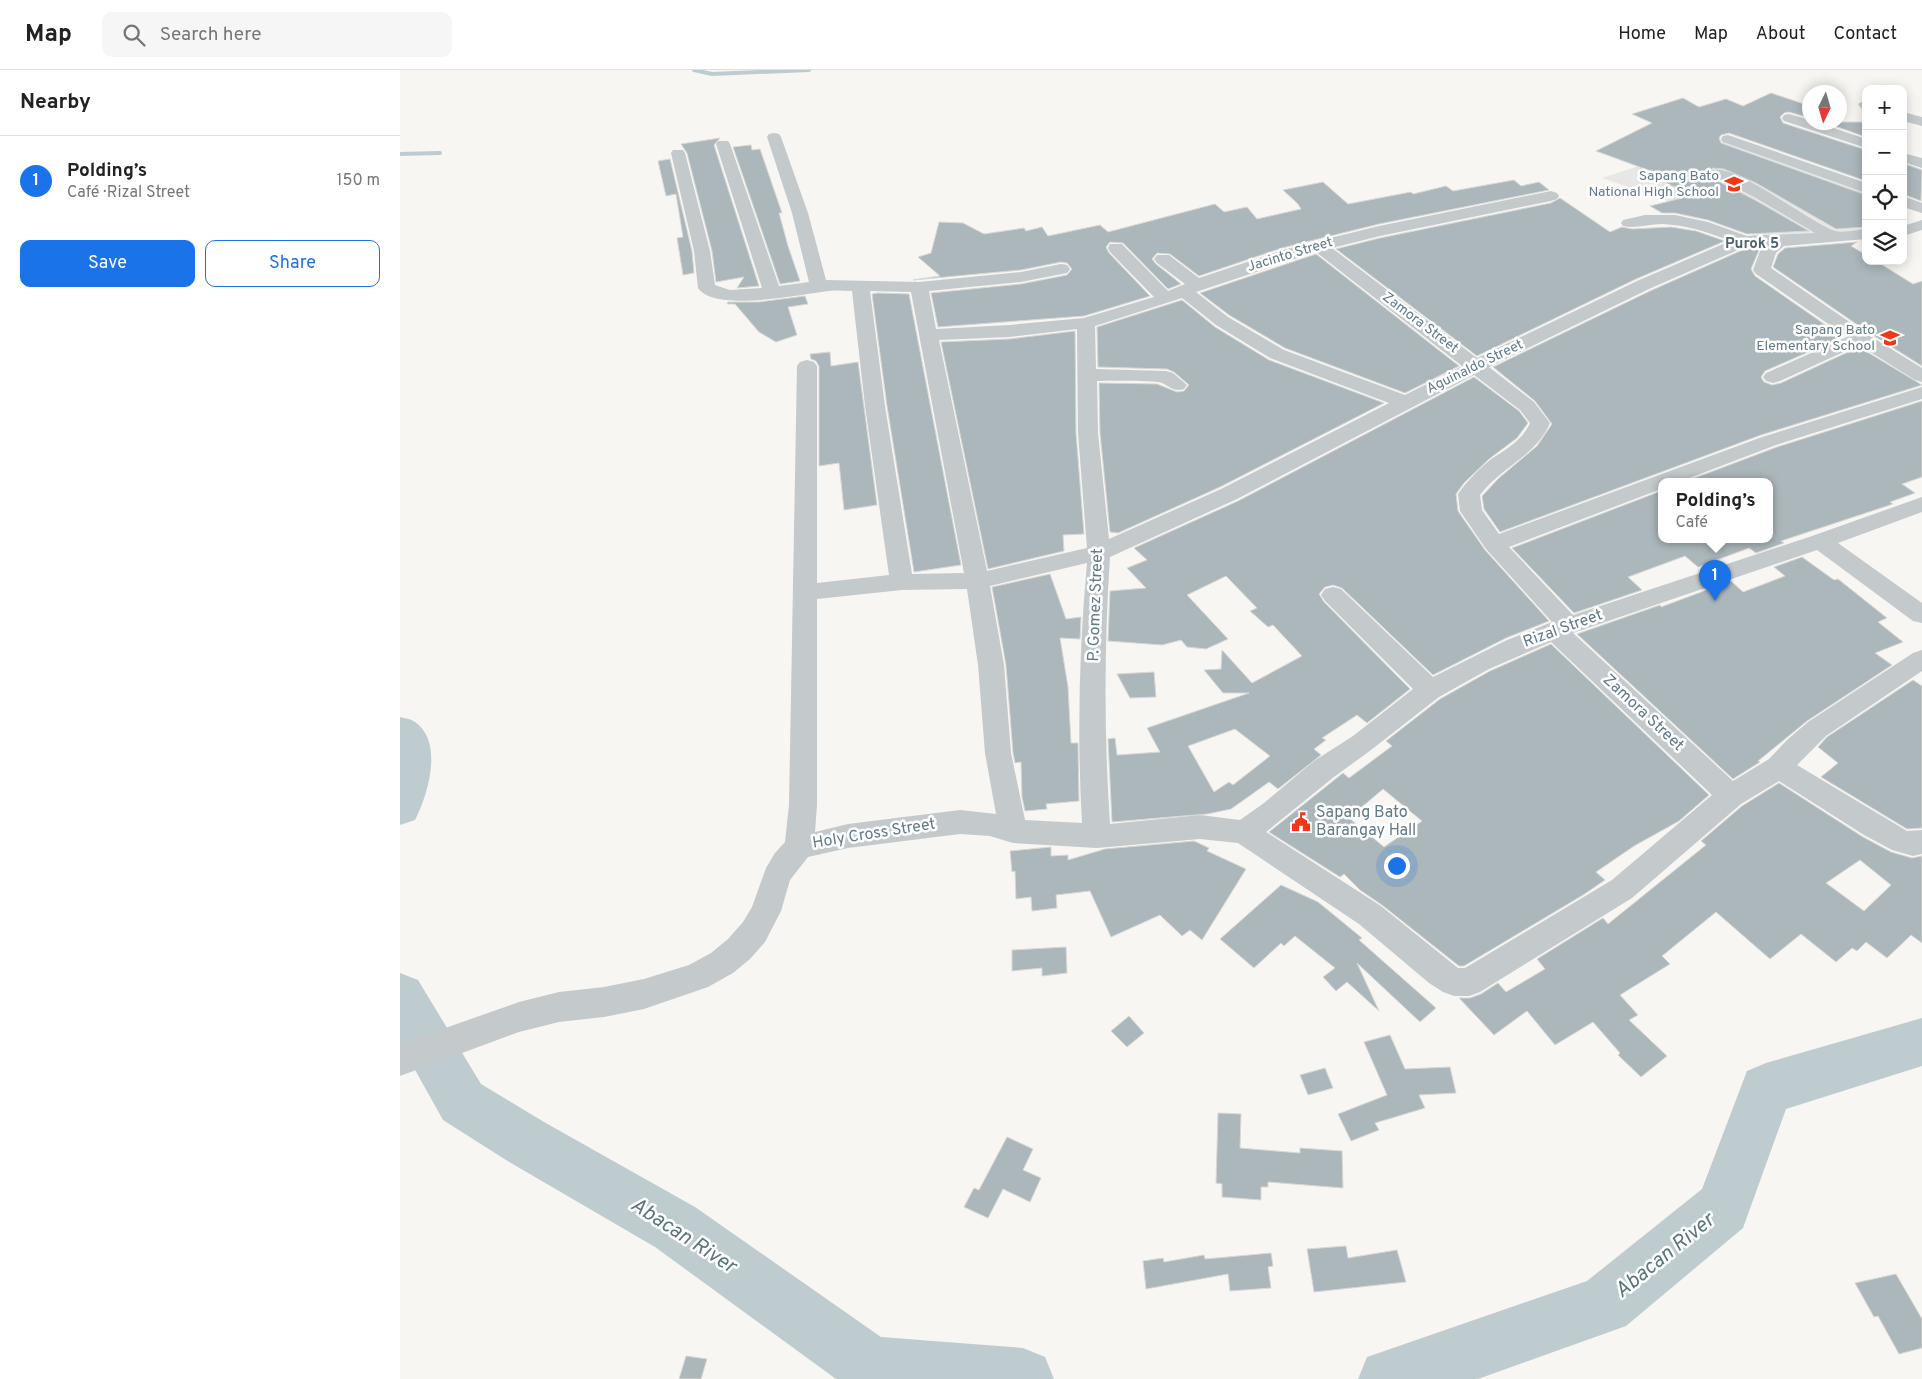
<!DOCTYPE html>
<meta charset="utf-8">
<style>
body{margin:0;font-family:Overpass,sans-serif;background:#f6f6f6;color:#222}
.controls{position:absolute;right:15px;top:15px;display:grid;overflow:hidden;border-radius:10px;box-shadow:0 2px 12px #0003}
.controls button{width:45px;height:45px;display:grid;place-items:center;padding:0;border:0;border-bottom:1px solid #e0e0e0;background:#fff;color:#222;font:25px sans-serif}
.compass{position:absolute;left:1402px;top:15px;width:45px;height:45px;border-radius:50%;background:#fff;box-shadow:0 2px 12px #0003;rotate:185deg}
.you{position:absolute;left:996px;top:795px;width:18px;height:18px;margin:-12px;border:4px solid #fff;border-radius:50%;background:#1a73e8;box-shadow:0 0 0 8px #1a73e833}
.badge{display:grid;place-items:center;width:32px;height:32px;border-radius:50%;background:#1a73e8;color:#fff;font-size:16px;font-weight:700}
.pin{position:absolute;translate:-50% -41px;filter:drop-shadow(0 1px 2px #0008)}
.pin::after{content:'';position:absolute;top:26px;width:18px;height:15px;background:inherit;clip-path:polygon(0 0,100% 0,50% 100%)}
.popup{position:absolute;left:1258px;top:408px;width:115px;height:65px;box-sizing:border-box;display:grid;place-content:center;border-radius:10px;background:#fff;filter:drop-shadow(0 1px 4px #0005);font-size:16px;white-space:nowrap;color:#767676}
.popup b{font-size:19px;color:#222}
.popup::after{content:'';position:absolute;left:50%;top:100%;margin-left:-10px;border:10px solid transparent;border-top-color:#fff}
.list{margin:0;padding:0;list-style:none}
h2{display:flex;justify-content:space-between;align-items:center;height:65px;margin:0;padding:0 20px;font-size:21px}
h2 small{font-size:16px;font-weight:400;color:#767676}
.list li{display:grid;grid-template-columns:32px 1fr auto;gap:15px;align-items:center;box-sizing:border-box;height:90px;padding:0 20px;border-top:1px solid #e0e0e0}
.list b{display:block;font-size:19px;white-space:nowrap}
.list p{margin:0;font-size:16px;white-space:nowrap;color:#767676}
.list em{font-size:16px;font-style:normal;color:#767676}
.actions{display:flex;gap:10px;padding:15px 20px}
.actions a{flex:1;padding:11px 0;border:1px solid #1a73e8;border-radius:10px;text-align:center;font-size:18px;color:#1a73e8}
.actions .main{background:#1a73e8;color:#fff}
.icon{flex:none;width:28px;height:28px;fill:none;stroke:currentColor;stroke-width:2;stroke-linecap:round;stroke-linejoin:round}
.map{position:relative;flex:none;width:1522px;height:1309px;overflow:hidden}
header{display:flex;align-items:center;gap:30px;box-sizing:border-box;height:70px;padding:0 25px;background:#fff;border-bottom:1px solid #e0e0e0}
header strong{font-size:24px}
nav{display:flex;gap:28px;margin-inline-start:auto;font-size:18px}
.search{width:350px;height:45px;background:#f6f6f6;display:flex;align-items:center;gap:12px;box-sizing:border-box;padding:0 18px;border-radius:10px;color:#767676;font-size:19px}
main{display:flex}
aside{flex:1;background:#fff}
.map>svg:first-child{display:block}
</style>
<header>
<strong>Map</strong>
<div class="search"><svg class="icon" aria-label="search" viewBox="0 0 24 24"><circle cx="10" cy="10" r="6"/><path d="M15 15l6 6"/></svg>Search here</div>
<nav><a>Home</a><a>Map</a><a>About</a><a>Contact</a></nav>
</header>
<main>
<aside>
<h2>Nearby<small></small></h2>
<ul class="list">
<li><span class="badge">1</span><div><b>Polding’s</b><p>Café · Rizal Street</p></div><em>150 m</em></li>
</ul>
<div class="actions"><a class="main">Save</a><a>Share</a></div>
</aside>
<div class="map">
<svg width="1522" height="1309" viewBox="0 0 1522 1309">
<rect width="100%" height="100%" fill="#f7f6f2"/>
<!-- built -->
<polygon fill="#e7e8e6" points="1322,69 1466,120 1466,161 1356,168 1348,161 1311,146 1202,108"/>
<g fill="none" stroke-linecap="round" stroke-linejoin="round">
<!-- stream -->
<g stroke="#beccd0" stroke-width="4">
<polyline points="294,0 312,4 409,0"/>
<polyline points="0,84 40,83"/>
</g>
<!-- river -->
<g fill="#beccd0" fill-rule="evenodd">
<path d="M0 647C4 648 11 649 15 652 44 672 28 725 15 750L0 755Z"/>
<polygon points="0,903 18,910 81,1014 144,1052 295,1137 481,1267 623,1278 645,1287 654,1309 436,1309 255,1177 106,1090 43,1050 0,973"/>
<polygon points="1522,948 1522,996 1386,1039 1343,1158 1226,1256 1078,1309 958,1309 967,1287 1187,1211 1302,1119 1347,1001 1366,993"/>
</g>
</g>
<!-- building -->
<g fill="#acb7bb" stroke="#d8d8d5" fill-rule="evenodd">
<polygon points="1371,23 1410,36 1410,48 1389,42 1384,43 1380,47 1383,53 1466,80 1466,111 1329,63 1321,65 1319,68 1321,73 1466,125 1466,157 1436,159 1356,113 1324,99 1313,98 1308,103 1312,108 1355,130 1409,161 1347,164 1308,150 1275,143 1262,143 1250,136 1282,128 1270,123 1279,119 1260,110 1267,107 1196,81 1252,53 1232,44 1283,28 1299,37 1326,29 1343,36"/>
<polygon points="1423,52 1466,52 1466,67"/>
<polygon points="320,68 314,75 359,216 337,218 344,207 316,212 312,181 287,83 281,74"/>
<polygon points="351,75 352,80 360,79 382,143 379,143 388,176 400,211 380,214 333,77"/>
<polygon points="270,89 292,181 294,203 283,205 277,168 283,167 276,124 266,126 258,91"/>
<polygon points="1505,94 1522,100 1521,131 1503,124"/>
<polygon points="1114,110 1121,116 1139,112 1149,120 979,154 918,169 882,178 799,206 770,184 757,183 752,189 756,194 781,214 768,219 723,173 710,172 706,177 709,183 750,226 684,246 538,257 531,223 621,214 667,205 672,199 667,193 661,192 621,200 513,210 540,206 518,187 531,183 539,152 563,153 584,164 624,158 626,161 642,157 648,166 700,155 708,162 815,134 824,142 847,137 857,149 901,139 898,134 883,120 923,112 948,134 1011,122 1013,124 1046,116 1053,121"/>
<polygon points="1160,128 1210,162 1222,157 1232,159 1271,157 1296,161 1325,171 1236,209 1077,286 936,179 980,168 1151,133"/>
<polygon points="1457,172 1451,176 1466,185 1466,191 1476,191 1513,214 1522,211 1522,296 1468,262 1373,197 1378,184 1385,178"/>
<polygon points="1347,178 1360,178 1351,199 1355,206 1443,267 1365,301 1361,307 1364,312 1372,315 1381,313 1459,277 1522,315 1361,365 1100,462 1084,439 1082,426 1099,408 1137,376 1152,354 1135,331 1093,297 1250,221"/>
<polygon points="916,184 1059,296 1005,323 885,278 829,245 800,223"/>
<polygon points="478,223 509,224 561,495 514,502 487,336 472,224"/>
<polygon points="405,226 408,234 388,237 397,265 376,272 359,262 335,234 327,234 328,232 359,232"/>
<polygon points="782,230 815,257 869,290 984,333 820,417 718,463 710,462 700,363 699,313 757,314 777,322 784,321 789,315 774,302 767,299 698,297 697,257"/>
<polygon points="675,261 676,363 684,464 663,465 664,481 588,499 541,272 609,269"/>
<polygon points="430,282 431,296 458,292 477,435 444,440 439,393 419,396 419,296 416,291 411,289 410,284"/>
<path d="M1074 307 1119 341 1128 353 1117 368 1089 389 1064 413 1056 424 1058 441 1085 480 1149 551 1106 568 1033 605 942 518 933 515 925 517 919 524 924 532 1010 619 967 653 957 645 922 668 926 670 914 679 921 685 878 719 869 712 831 739 807 744 712 752 708 669 715 668 717 685 760 682 747 658 849 623H823L804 600 821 599 822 580 852 613 902 586 873 555 868 557 850 541 857 538 826 506 787 525 828 569 806 579 787 577 781 570 762 575 708 571 710 521 746 518 727 498 747 490 734 478 838 431ZM835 659 870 686 833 715 829 712 814 722 788 676Z"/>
<polygon points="1522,331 1522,407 1502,414 1515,423 1490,432 1493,434 1381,471 1384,473 1356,483 1349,478 1298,497 1285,486 1228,507 1242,520 1174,543 1112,478 1261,421 1261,470 1369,470 1369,412 1284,412 1377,377"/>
<polygon points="1402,487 1434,510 1438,509 1487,548 1478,552 1503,572 1475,583 1492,595 1407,651 1358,691 1360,692 1333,709 1177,564 1260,535 1261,537 1331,511 1343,522 1385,506 1374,497"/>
<polygon points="650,504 666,549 681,547 680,569 660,568 668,617 671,673 678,673 679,731 646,734 647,739 625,741 622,727 621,692 615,693 613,683 606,595 592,517"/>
<path d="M1151 574 1309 725 1279 751 1234 776 1196 802 1205 810 1183 825 1064 896H1059L982 835 960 820 944 804 940 807 869 762 943 703 949 708 992 676 986 671 1040 629 1090 601ZM983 719 1022 751 984 777 949 748Z"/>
<polygon points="754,602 756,627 730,628 717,604"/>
<polygon points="1513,610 1522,616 1522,758 1507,759 1421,707 1438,693 1418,677 1427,667"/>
<path d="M1379 713 1463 767 1491 782 1512 788 1522 786V873L1511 865 1487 888 1466 872 1457 881 1452 878 1436 892 1401 864 1370 889 1316 842 1262 886 1270 894 1220 925 1238 945 1229 950 1267 986 1241 1007 1218 985 1220 983 1193 952 1155 975 1127 941 1094 965 1059 928H1070L1081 924 1098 913 1106 922 1145 899 1137 889 1203 848 1208 854 1306 775 1301 771 1342 736ZM1460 790 1491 815 1464 841 1426 813Z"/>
<polygon points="794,771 809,778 807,781 846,799 802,870 790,860 782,866 760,845 711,867 690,821 656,825 657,838 632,841 631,827 616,829 615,801 612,802 610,781 651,777 651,786 668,785 668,790 705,779"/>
<polygon points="881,815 918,832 962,868 959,870 1036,938 1020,952 957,893 979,941 947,912 936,921 923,907 935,898 895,866 884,876 881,873 854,898 820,869"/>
<polygon points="666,877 667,903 642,906 642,898 612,901 612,880"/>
<polygon points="729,946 744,963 727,977 711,961"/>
<polygon points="990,965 1005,999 1050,997 1056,1023 1019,1025 1025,1038 975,1053 979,1060 951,1071 938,1044 987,1025 964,972"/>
<polygon points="925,998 933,1018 908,1025 900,1005"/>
<polygon points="818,1043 841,1044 840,1078 900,1083 900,1078 942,1081 943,1118 868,1112 868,1117 861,1117 861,1130 822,1127 822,1114 816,1113"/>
<polygon points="607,1067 633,1079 623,1100 641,1108 630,1132 603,1119 588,1148 564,1137 574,1118 579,1120"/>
<polygon points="946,1176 948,1188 997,1180 1006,1212 914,1222 907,1179"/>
<polygon points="871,1183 873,1196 868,1197 871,1218 830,1221 828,1204 746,1219 743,1191 763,1188 764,1192 804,1185 805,1189"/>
<polygon points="1496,1204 1522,1249 1522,1278 1499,1284 1478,1246 1474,1247 1455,1213"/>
<polygon points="286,1286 307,1289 301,1309 279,1309"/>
</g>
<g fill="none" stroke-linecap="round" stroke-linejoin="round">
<!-- minor -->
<g fill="#c4c9cc" fill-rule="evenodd">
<polygon points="1465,30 1466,30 1466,39 1461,38 1458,34"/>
<polygon points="1503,42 1522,47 1522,56 1503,51"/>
<polygon points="1389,44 1410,50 1410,52 1416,52 1466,69 1466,78 1384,51 1382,48 1384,45"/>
<path d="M374 63 379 64 381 67 408 143 426 210 519 212 621 202 661 194 667 195 670 199 667 203 621 212 529 221 536 259 609 255 684 248 754 227 710 182 708 178 710 174H722L768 221 785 214 757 193 754 189 757 185H769L799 208 883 180 918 171 979 156 1151 121 1157 123 1159 126 1157 129 1151 131 980 166 932 178 1077 288 1237 211 1330 171C1308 162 1286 155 1262 154 1249 154 1235 159 1223 156L1221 153 1223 150 1245 145H1275L1308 152 1347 166 1415 163 1356 128 1313 106 1310 103 1313 100C1336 94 1409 152 1435 161 1443 163 1457 160 1466 159V169L1384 176 1376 183 1371 198 1467 264 1522 298V312L1515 310 1459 275 1380 311 1373 313 1366 311 1363 307 1366 303 1447 267 1356 204 1353 200 1360 181 1364 176H1347L1249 219 1089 297 1134 332 1150 353C1136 386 1101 397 1080 425L1082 440 1099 464 1362 367 1522 317V329L1376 375 1279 412H1261V419L1109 477 1173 545 1412 466 1522 427V442L1438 473 1522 533V553L1513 551 1417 480 1173 563 1333 711 1369 689 1387 670 1408 652 1513 583 1522 580V601L1426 666 1397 695 1507 761 1522 760V784L1513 786 1492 780 1464 765 1379 711 1341 734 1232 828 1080 922 1069 926H1054L1043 922 1029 913 959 854 838 773 800 769 697 778 613 773 590 766 560 764 448 778 408 787 390 810 381 841 365 872 350 889 333 903 308 917 244 939 204 947 159 952 119 962 0 1006V974L119 932 159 922 204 917 244 909 289 895 311 883 328 869 343 852 352 837 366 798 375 783 385 772 389 735 397 296 400 292 407 290 414 292 417 296V513L489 505 465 336 452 221C444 221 436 220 429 221 401 224 315 243 298 218L294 181 271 83 273 80H283L285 83 310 181 315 215 330 220 362 218 316 74 318 71H328L330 74 379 216 409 212 392 143 367 67 369 64ZM916 182 1062 296 1005 325 884 280 828 247 796 222ZM470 221 511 222 564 503 512 504 485 336ZM782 228 816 255 870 288 989 333 821 419 709 469 698 363 697 311C709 311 753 310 762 313 771 317 773 322 784 319L787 315 773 303 766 301 696 299 695 256ZM677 259 678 363 687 478 587 501 539 270 609 267ZM1074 305 1120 340 1130 353C1122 371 1106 379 1090 390 1078 400 1067 411 1058 424L1060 441 1086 479 1152 552 1107 570 1033 607 941 519 933 517 925 519 921 525 925 531 1013 619 953 666 914 691 864 733 840 750 800 745 710 754C704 665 704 576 710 487L837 429ZM687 493C679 580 677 667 682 753L625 750 611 683 604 595 590 516ZM567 519 578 595 585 683 596 744 560 740 448 754 415 762 417 735V529L502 520ZM1151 572 1312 725 1212 810 1065 898H1058L981 836 866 762 934 707 971 680 1039 627 1089 599Z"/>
<polygon points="1328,65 1466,113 1466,123 1323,72 1321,69 1323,66"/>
<polygon points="1503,83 1522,88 1522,98 1503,92"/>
<polygon points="1503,126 1522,133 1522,143 1503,137"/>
<polygon points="1522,150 1522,160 1503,166 1503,156"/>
</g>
</g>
<!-- icons -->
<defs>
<g id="school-bare" transform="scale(1.5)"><path d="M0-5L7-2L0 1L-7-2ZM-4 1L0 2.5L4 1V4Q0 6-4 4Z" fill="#f53614" stroke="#fff" stroke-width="2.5" paint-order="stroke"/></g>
<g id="civic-bare" transform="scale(1.5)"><path d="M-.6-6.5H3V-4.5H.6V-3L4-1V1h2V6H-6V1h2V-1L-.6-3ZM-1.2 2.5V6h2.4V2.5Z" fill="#f53614" stroke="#fff" stroke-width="2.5" paint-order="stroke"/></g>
</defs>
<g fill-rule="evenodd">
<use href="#school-bare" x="1334" y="114"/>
<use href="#school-bare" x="1490" y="268"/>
<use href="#civic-bare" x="901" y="752"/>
</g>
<g text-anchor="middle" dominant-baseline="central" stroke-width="5" stroke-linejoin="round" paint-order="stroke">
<!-- far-poi labels -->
<g font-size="14" fill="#627a87" stroke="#fff" text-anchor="end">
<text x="1319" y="106">Sapang Bato<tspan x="1319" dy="16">National High School</tspan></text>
<text x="1475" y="260">Sapang Bato<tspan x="1475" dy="16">Elementary School</tspan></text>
</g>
<!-- far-street labels -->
<g font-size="14" fill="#627a87" stroke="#fff">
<text transform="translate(890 185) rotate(-17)">Jacinto Street</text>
<text transform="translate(1020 253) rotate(37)">Zamora Street</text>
<text transform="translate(1075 297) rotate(-26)">Aguinaldo Street</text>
</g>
<!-- far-neighbourhood labels -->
<g font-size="15" font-weight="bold" fill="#51626b" stroke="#fff">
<text x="1352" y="174">Purok 5</text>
</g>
<!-- street labels -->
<g font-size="16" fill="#627a87" stroke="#fff">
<text transform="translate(696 535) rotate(-88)">P. Gomez Street</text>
<text transform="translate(1163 559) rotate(-20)">Rizal Street</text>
<text transform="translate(1243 643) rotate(43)">Zamora Street</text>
<text transform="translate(474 764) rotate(-9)">Holy Cross Street</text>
</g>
<!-- poi labels -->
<g font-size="16" fill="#627a87" stroke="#fff" text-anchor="start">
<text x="916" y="743">Sapang Bato<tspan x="916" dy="18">Barangay Hall</tspan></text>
</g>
<!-- near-water labels -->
<g font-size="21" font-style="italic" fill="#59767c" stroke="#fff">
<text transform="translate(283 1166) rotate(33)">Abacan River</text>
<text transform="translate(1265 1186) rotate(-39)">Abacan River</text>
</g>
</g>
</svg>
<div class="controls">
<button>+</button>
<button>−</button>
<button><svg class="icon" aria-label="locate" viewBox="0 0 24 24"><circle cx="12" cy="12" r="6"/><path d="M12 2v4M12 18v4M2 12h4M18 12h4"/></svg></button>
<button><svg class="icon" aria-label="layers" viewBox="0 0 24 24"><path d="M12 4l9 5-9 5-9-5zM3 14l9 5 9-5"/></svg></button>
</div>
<svg class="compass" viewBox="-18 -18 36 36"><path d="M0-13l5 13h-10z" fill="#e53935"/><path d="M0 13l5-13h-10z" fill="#767676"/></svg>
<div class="you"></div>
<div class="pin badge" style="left:1315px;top:531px">1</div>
<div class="popup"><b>Polding’s</b>Café</div>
</div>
</main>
